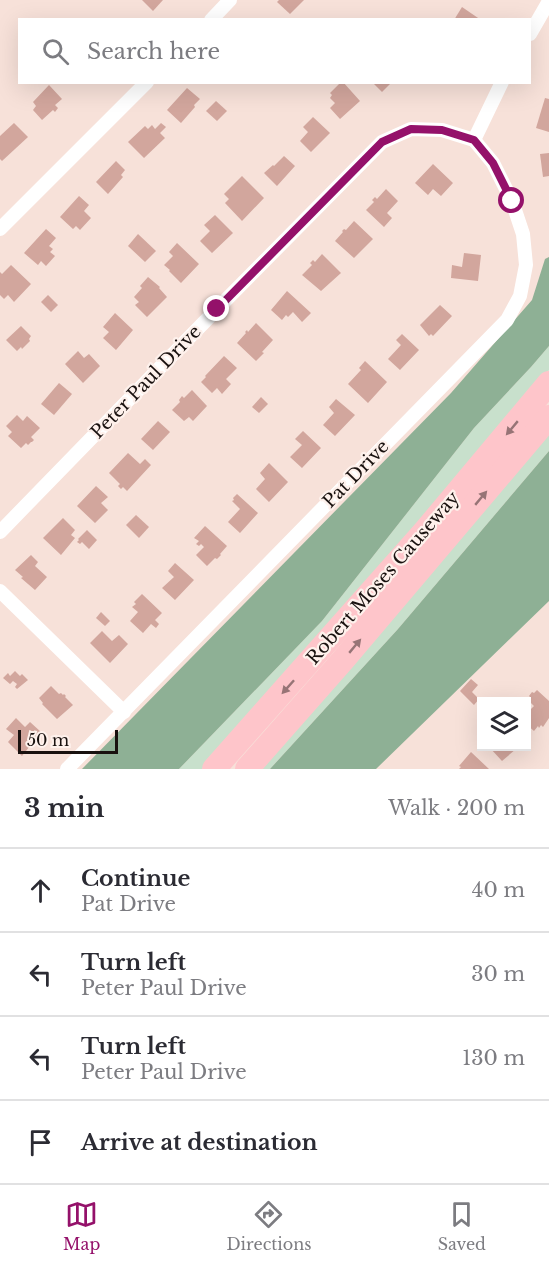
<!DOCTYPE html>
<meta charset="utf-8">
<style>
body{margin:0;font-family:"Libre Baskerville",serif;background:#f7f7f7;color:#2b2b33}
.controls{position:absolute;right:18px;bottom:18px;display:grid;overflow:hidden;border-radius:0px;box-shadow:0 6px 24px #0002}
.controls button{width:54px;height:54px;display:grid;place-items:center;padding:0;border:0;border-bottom:2px solid #e1e1e2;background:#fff;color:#2b2b33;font:30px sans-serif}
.scale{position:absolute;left:18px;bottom:15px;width:100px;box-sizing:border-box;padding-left:6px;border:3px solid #19110f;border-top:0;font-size:16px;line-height:21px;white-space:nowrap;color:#19110f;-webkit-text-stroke:4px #fef1ec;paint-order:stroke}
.stop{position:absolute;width:18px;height:18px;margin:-14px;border:4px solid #94116a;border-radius:50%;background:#fff}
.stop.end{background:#94116a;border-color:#fff;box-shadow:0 2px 6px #0008}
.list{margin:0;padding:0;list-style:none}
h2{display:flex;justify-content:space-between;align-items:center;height:78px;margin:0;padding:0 24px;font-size:26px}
h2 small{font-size:20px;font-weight:400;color:#7c7c81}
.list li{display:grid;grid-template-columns:39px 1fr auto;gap:18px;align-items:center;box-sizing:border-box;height:84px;padding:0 24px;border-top:2px solid #e1e1e2}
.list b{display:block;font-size:22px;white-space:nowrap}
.list p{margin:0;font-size:20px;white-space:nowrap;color:#7c7c81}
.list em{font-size:20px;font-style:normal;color:#7c7c81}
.icon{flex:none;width:33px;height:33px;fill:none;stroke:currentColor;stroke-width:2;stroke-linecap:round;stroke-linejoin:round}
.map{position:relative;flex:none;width:549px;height:769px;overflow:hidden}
.search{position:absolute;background:#fff;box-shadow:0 6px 24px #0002;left:18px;right:18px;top:18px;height:66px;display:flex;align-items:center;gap:15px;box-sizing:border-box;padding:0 21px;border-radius:0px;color:#7c7c81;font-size:22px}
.sheet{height:414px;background:#fff}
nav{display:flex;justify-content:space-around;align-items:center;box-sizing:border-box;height:84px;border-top:2px solid #e1e1e2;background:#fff;font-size:16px;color:#7c7c81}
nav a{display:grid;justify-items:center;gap:3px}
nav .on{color:#94116a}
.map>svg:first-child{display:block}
</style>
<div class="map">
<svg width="549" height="769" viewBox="0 0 549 769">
<rect width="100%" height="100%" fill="#f7e1d9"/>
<!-- green -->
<g fill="#c8e0cc">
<polygon points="549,346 549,370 367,586 202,769 179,769 322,621 474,428 531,367"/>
<polygon points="549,431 549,451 398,629 270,769 261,769"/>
</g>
<!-- forest -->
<g fill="#8eb095">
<polygon points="549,257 549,346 531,367 474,428 322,621 179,769 82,769 451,393 532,300 545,259"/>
<polygon points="549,451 549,601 376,769 270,769 398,629"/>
</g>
<!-- building -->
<g fill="#d2a69d">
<polygon points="142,0 163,0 153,11"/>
<polygon points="279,0 304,0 290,14 277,2"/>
<polygon points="462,7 481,20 454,20"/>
<polygon points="341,82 343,82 360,101 340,119 330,108 335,103 330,98 332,95 330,93"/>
<polygon points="372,82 392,82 382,92"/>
<polygon points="49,85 62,99 55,105 58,108 55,112 53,110 42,120 33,110 36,106 33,102"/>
<polygon points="187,88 200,99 194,105 195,107 181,123 167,110"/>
<polygon points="545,98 549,99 549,132 536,128"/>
<polygon points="216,101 227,111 217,121 206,111"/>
<polygon points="313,117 330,133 311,152 300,141 308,132 303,127"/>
<polygon points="14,123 28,137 2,161 0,159 0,136"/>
<polygon points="161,123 166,127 160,133 165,138 144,158 128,142 145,126 148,129 152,125 155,129"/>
<polygon points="549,153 549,176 543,177 540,154"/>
<polygon points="284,156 295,166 277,186 264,173 273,165 274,166"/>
<polygon points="116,161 125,170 121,175 123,177 108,194 96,182"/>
<polygon points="433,164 453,183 441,196 433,189 428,195 415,183"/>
<polygon points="242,176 264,198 242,221 225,203 229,199 224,194"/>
<polygon points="386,189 398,201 387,213 392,218 384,227 366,210 374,202 372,200 375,197 377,199"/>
<polygon points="79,196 89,205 84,211 91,218 80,230 76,226 73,229 60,217"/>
<polygon points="215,215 233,233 212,253 200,241 210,231 204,225"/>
<polygon points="354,221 373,239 354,258 335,241 343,232 342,231 344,229 346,230"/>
<polygon points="46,229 56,238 49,246 53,249 50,252 55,256 46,266 41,261 38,265 24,253"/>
<polygon points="138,234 156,251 145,262 128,246"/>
<polygon points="177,243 199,264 181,283 169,271 170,270 164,265 173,256 169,252"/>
<polygon points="464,253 481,255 478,281 451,278 452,265 462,267"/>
<polygon points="322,254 341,273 321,291 302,275 312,265 310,263 313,260 315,262"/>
<polygon points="11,265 31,284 14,302 8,295 4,299 0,295 0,272 2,274"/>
<polygon points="148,277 160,287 159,288 167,297 147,317 135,305 139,302 134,297 142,288 140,286"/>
<polygon points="287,291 311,313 302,322 293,312 288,317 286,315 282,320 271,310"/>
<polygon points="48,295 58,305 51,312 41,302"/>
<polygon points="440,305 452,316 433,336 431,334 429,336 420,325"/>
<polygon points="115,313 133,330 116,350 103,338 109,332 103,327"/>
<polygon points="256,323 273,340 262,352 264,353 256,361 237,343 246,333 245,332 247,330 248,332"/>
<polygon points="21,326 31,336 29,339 30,341 22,349 21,347 17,351 6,340"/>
<polygon points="402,334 419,350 400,370 388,359 401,345 396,340"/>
<polygon points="78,351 84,358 89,354 100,366 83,383 65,364"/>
<polygon points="224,356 237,368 226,379 231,384 222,394 217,388 212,393 201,382 206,377 205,376"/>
<polygon points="365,361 387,382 368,403 348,384 361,370 359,368"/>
<polygon points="59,383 72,394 54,415 41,404"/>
<polygon points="192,390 207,406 193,421 189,417 184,421 172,410 180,402 179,400 182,396 184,398"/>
<polygon points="261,397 268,404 259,413 252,407"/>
<polygon points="336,399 355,415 335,436 323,425 334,413 329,407"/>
<polygon points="17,415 23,421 27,416 40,428 31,437 34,440 32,442 31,442 28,445 26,443 21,448 8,436 12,432 6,426"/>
<polygon points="158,421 170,432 153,450 141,439"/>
<polygon points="303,431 321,448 302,468 290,457 302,445 295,439"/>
<polygon points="128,453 140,464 145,459 151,465 127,491 123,487 121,489 118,486 120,484 109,473"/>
<polygon points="269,463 288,482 269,502 256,489 265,479 260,473"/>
<polygon points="96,486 108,497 101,503 108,510 95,523 77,506"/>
<polygon points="237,494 258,513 240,533 228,522 240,509 232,501 234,500 233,498"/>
<polygon points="136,515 149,527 139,538 126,525"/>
<polygon points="63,518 75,530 71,535 75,538 61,555 43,538"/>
<polygon points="205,526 227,546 220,554 221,555 217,559 215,558 207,566 196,555 204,547 201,544 199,546 196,544 199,541 194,538"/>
<polygon points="87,530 97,540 89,549 82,542 80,544 77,542 79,540 78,539"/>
<polygon points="31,555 38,562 35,566 47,577 35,590 21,578 23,577 15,570"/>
<polygon points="175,563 194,580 175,600 162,588 174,577 168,571"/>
<polygon points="142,594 162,613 155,620 159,624 156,628 151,624 143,633 130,621 138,612 132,607 136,604 134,602"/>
<polygon points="101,612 110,621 105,626 96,618"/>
<polygon points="102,631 112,641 119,635 128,644 110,663 90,643"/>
<polygon points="15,671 20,676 22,674 28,680 17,689 15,687 17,684 13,681 10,684 3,678 8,673 10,676"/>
<polygon points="471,679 478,685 472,692 479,699 474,705 460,691"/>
<polygon points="51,686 59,694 61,693 63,695 64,694 66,696 65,697 73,705 57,719 42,704 43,703 39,698"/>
<polygon points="537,690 549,701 549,718 543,727 541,725 539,728 538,726 534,731 526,724 526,714 534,706 528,700 530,697 529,696 532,692 534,693"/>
<polygon points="16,718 25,727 30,722 41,732 22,756 8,742 14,735 6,729"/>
<polygon points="492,746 514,746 516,749 502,761 490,748"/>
<polygon points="471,752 489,769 459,769 461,767 459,766"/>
</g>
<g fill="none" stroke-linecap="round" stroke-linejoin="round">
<!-- minor -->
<g stroke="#fff" stroke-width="14">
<polyline points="211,20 230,0"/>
<polyline points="530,34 549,1"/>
<polyline points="474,140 502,82"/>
<polyline points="0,229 147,82"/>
<polyline points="0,532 217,309 382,142 411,129 442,130 474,140"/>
<polyline points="0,591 124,712"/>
<polyline points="67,769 507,320 520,296 526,265 523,234 512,201 493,163 474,140"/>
</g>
<!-- motorway -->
<g stroke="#fec5ca" stroke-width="24">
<polyline points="214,769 425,531 549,383"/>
<polyline points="247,769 343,660 549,417"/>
</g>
</g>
<!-- one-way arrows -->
<defs><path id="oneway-solid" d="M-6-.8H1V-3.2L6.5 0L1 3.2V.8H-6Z" transform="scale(1.5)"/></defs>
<g fill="#977476">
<use href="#oneway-solid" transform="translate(512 428) rotate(130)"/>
<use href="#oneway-solid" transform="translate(481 498) rotate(-50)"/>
<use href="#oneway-solid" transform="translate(355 646) rotate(-50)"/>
<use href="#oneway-solid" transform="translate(288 687) rotate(132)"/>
</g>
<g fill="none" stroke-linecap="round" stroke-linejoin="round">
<!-- route -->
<polyline stroke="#94116a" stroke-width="8" points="217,309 382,142 411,129 442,130 474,140 493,163 512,201"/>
</g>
<g text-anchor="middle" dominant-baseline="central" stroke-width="4.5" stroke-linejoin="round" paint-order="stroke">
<!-- street labels -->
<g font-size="18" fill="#19110f" stroke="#fef1ec">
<text transform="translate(146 382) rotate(-46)">Peter Paul Drive</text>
<text transform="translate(356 474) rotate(-46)">Pat Drive</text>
<text transform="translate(383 578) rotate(-49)">Robert Moses Causeway</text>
</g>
</g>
</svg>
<div class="controls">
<button><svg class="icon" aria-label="layers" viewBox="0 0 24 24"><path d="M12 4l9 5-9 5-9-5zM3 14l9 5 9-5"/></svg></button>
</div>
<div class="scale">50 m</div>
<div class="stop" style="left:512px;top:201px"></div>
<div class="stop end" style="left:217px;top:309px"></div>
<div class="search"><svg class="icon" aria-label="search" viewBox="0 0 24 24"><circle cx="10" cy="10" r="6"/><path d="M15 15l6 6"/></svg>Search here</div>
</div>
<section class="sheet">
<h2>3 min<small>Walk · 200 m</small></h2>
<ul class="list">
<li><svg class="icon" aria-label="ahead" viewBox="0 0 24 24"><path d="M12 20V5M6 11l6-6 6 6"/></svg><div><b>Continue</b><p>Pat Drive</p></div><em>40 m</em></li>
<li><svg class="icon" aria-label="left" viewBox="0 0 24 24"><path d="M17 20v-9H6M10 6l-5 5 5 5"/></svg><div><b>Turn left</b><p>Peter Paul Drive</p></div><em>30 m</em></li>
<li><svg class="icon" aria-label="left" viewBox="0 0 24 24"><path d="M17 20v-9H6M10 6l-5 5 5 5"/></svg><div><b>Turn left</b><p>Peter Paul Drive</p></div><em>130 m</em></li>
<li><svg class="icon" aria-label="arrive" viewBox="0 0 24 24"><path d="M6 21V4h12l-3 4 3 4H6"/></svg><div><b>Arrive at destination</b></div></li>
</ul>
</section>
<nav>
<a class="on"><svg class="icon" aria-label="map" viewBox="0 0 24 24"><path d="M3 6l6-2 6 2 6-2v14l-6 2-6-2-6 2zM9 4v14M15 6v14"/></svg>Map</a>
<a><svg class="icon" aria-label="directions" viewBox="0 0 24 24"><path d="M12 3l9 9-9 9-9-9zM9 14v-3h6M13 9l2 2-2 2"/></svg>Directions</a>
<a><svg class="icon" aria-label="saved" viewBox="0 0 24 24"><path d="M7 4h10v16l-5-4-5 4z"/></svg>Saved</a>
</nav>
